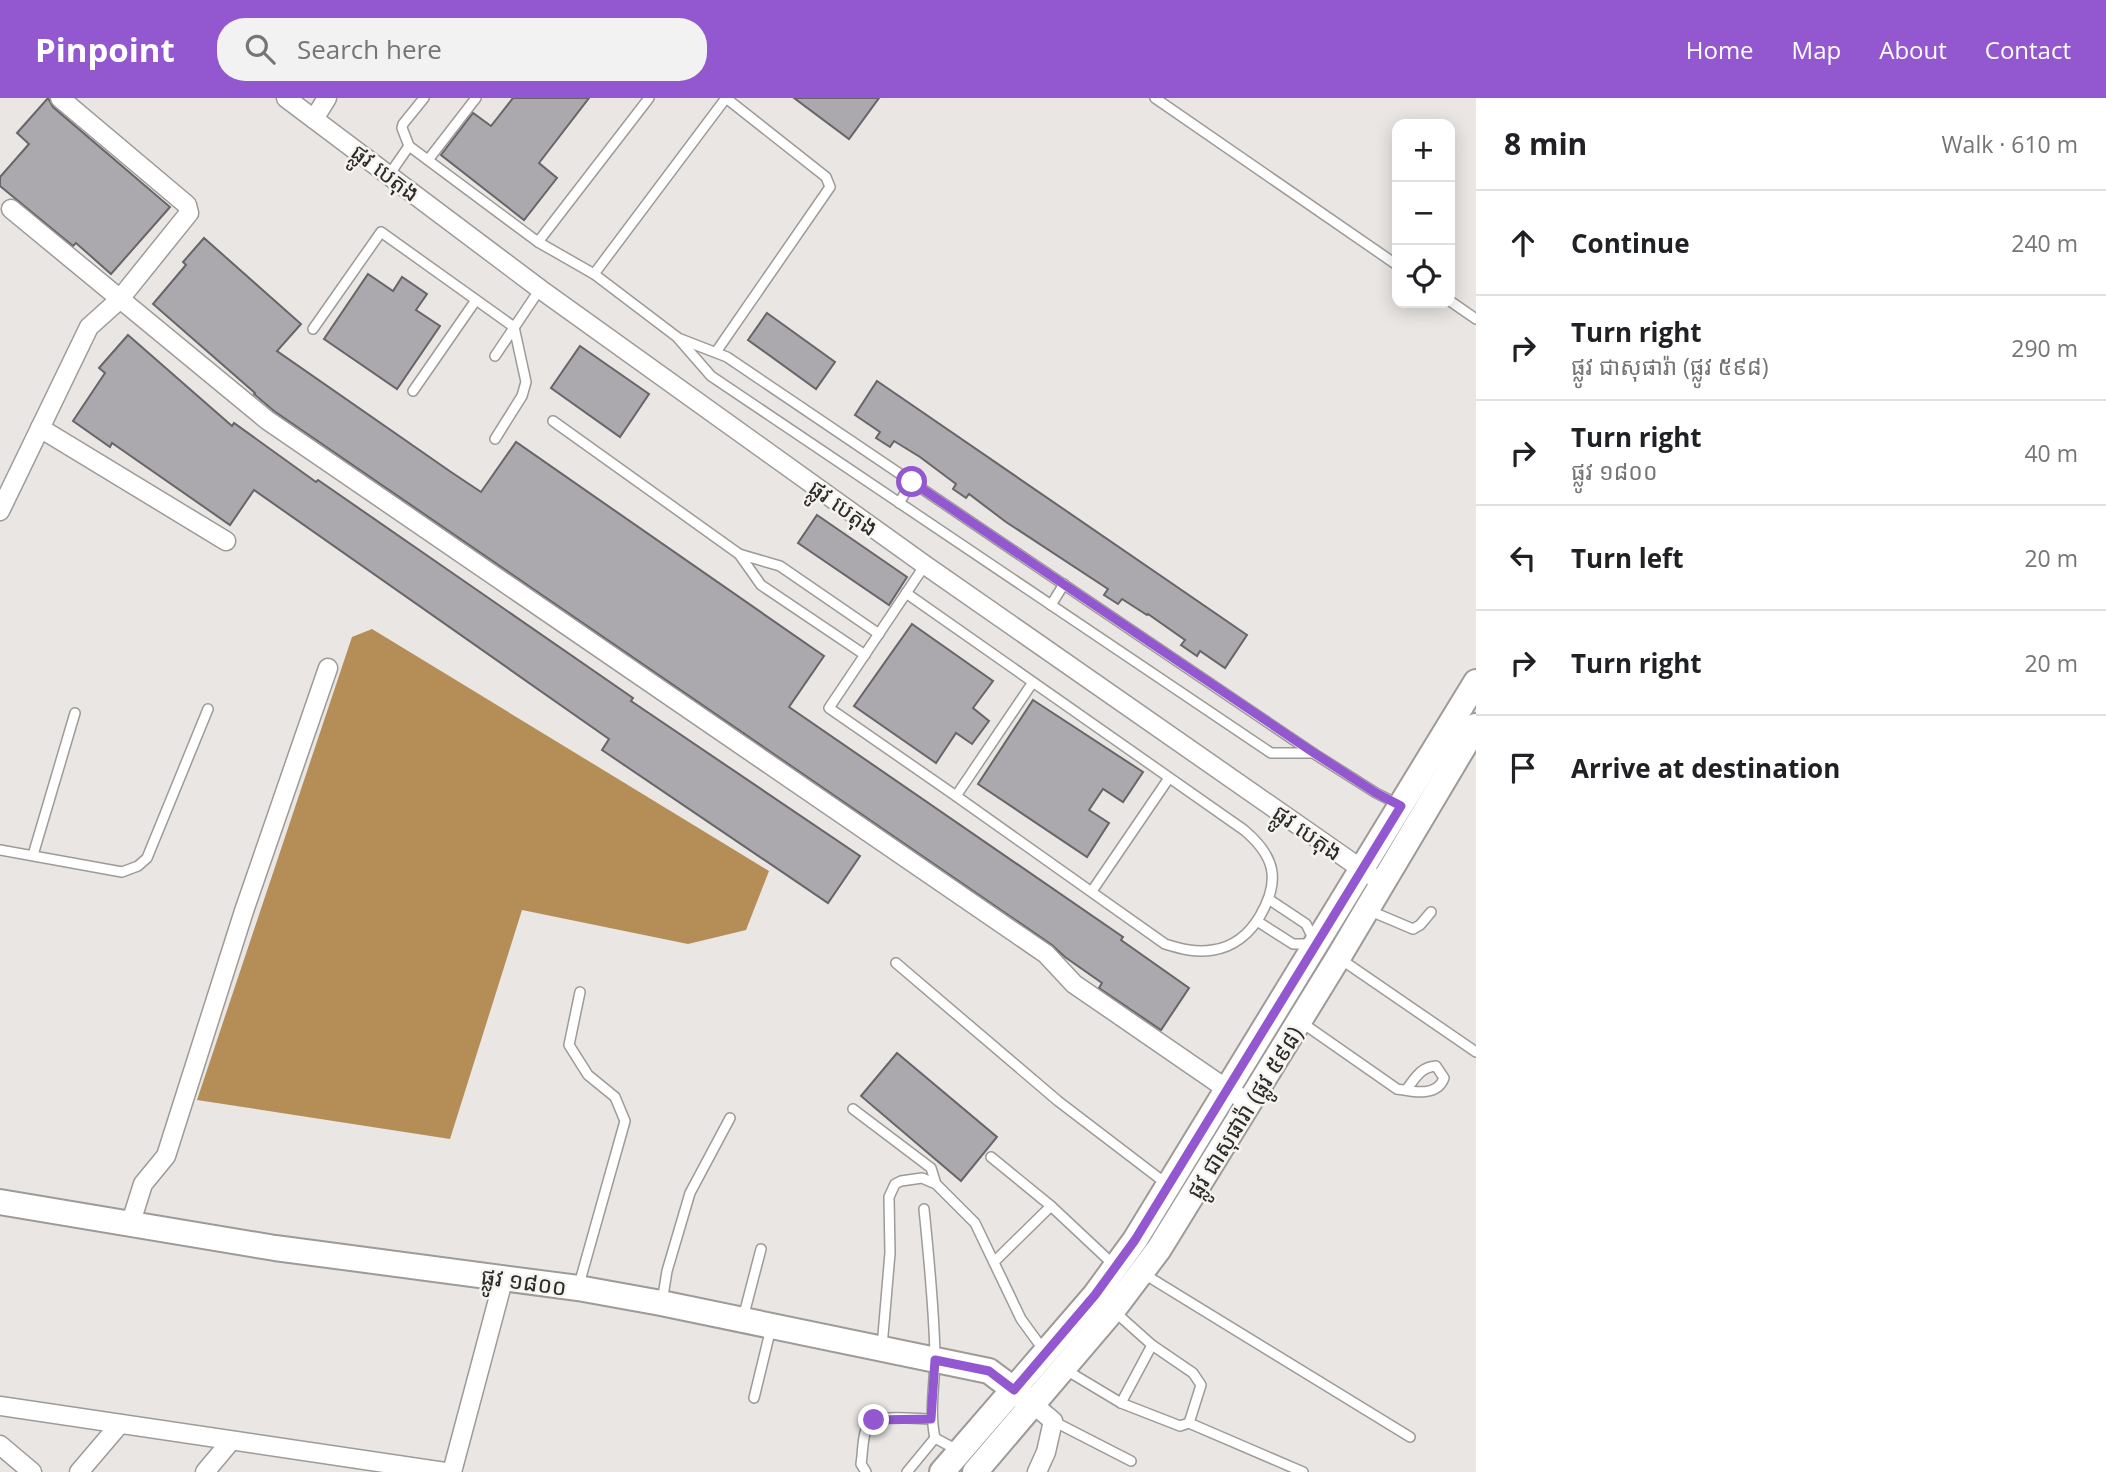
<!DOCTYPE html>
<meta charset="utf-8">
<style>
body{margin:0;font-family:"Open Sans","Noto Sans Khmer",sans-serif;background:#f2f2f2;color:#202124}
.controls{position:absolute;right:21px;top:21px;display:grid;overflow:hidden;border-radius:14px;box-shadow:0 4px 18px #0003}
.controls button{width:63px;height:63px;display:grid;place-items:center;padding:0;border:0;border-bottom:2px solid #e0e0e0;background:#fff;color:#202124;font:35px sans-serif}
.stop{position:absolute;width:21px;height:21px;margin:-16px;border:5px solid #9358d0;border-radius:50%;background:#fff}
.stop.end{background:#9358d0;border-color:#fff;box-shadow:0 2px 7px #0008}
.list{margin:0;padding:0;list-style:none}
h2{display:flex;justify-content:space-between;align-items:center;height:91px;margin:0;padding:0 28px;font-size:30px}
h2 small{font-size:23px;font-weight:400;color:#757577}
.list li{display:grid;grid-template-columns:46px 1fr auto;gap:21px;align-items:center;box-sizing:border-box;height:105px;padding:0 28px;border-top:2px solid #e0e0e0}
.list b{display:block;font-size:26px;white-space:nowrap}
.list p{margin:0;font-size:23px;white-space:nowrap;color:#757577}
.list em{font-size:23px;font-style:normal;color:#757577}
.icon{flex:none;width:38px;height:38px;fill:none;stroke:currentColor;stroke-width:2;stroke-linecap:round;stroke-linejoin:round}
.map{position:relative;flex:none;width:1476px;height:1374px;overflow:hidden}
header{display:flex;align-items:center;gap:42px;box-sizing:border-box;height:98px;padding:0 35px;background:#9358d0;color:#fff}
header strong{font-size:33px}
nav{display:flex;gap:38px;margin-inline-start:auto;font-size:24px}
.search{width:490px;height:63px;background:#f2f2f2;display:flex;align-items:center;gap:18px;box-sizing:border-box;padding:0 24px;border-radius:28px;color:#757577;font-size:26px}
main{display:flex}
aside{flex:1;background:#fff}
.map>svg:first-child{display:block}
</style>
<header>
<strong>Pinpoint</strong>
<div class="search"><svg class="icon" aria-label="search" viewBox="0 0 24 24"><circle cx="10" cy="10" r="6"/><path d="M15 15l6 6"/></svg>Search here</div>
<nav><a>Home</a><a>Map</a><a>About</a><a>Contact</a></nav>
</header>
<main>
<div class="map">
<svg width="1476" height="1374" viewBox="0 0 1476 1374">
<rect width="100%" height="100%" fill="#e9e6e3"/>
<!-- water -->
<polygon fill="#b58d57" points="372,531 769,773 746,832 688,846 522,812 450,1041 197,1002 352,539"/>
<!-- building -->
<g fill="#aba9ad" stroke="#666568" stroke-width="2">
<polygon points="48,0 53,9 170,109 111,176 76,145 73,148 0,88 0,79 29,46 17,35"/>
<polygon points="513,0 589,0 539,65 557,80 524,122 441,57 473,15 491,28"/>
<polygon points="794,0 879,0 849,41"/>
<polygon points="204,140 301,226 277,253 451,374 481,394 516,344 824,558 789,609 1123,839 1121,842 1189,890 1161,932 1099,890 1102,885 1065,859 1052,847 274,313 254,296 255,295 153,206 186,167 183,164"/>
<polygon points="368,176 393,193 402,179 427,196 416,212 440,228 397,291 324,241"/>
<polygon points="767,215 835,264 816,291 748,242"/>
<polygon points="128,237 232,328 234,325 316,384 318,382 633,600 631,603 860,758 828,805 602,652 609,641 254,392 230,427 112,345 110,349 73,323 105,275 99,270"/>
<polygon points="580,248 649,296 620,339 551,290"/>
<polygon points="877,283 1247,537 1225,570 1200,553 1197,558 1181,547 1185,542 1148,516 1147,517 1122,501 1118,506 1104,497 1108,491 1006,424 969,396 966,400 953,391 956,386 920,359 894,343 890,349 876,340 880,334 855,317"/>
<polygon points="817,417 907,479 889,507 798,445"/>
<polygon points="912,526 993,583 973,610 989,623 972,646 956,635 936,665 854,608"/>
<polygon points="1033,602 1143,674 1123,704 1103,691 1089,712 1109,725 1087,759 978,686"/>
<polygon points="897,955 997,1039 961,1083 861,998"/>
</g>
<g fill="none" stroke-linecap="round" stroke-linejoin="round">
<!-- lane casing -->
<g stroke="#9d9a97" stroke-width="12">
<g id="lane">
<polyline points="1155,0 1397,167"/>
<polyline points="409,48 402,30 403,26 424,0"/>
<polyline points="428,62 476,0"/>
<polyline points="389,77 409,48 538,144 594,176 677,239 711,278 1271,655 1313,655"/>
<polyline points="538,144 649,0"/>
<polyline points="594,176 726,0"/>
<polyline points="1450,203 1476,221"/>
<polyline points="313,231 381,134 514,229 526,284 522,298 495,341"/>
<polyline points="678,240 727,259 1313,655 1376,695 1400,707"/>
<polyline points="716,254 830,89 826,79 726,0"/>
<polyline points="495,258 540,191"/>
<polyline points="413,293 476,202"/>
<polyline points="553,323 739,456 761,487 865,557"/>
<polyline points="899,405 912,384"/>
<polyline points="739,456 780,468 879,536"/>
<polyline points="925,467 829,610 956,698"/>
<path d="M906 495 1244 732C1275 758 1281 782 1260 818 1250 835 1234 849 1213 852 1196 855 1181 851 1165 846L956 698 1033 584"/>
<polyline points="1051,507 1064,486"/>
<polyline points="0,752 122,774 138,768 147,760 208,611"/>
<polyline points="33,757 75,615"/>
<polyline points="1092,793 1169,680"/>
<polyline points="1270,802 1306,826 1314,842"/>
<polyline points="1368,812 1413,831 1420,827 1431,814"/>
<polyline points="1257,823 1293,846 1311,846"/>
<polyline points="1339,860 1476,954"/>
<polyline points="896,865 1058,1003 1168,1087"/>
<path d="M1301 924 1397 991C1414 994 1437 999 1444 980L1436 968C1420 969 1415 981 1406 992"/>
<polyline points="853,1011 931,1070 936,1086"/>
<polyline points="991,1059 1051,1108 1115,1168"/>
<path d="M924 1111C929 1160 934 1209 935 1258 935 1286 929 1312 935 1340L959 1353"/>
<polyline points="994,1164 1051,1108"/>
<polyline points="1144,1176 1410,1339"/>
<polyline points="578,1190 625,1023 615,999 588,977 569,947 580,894"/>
<polyline points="662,1204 667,1173 690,1095 730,1020"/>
<polyline points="1115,1214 1152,1247 1121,1305"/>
<polyline points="743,1220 761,1151"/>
<polyline points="1152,1247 1193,1275 1201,1287 1189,1325"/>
<polyline points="882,1249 890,1155 889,1099 895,1086 901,1083 922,1080 936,1086 975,1125 1021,1221 1045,1254"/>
<polyline points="1066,1272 1121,1305 1180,1328 1189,1325 1303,1374"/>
<polyline points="754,1300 771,1230"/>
<polyline points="1053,1323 1131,1363"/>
<path d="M866 1374 861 1366C863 1355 862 1335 869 1326 876 1316 918 1321 931 1321"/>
<polyline points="907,1374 935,1340"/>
</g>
</g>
<!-- street casing -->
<g stroke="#9d9a97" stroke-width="21">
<g id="street">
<polyline points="286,0 540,191 925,467 1370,777"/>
<polyline points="314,21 327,0"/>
<polyline points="11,111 267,322 1046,856 1074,886 1228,992 1250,1005"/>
<polyline points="40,330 226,443"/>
<polyline points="0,413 89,229 119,202 189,115 187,107 60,0"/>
<polyline points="131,1124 143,1086 166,1058 244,813 328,570"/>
<polyline points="1033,1306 1053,1323 1046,1354 1037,1374"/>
<polyline points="0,1308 445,1374"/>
<polyline points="0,1347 32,1374"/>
<polyline points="79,1374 120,1326"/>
<polyline points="205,1374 231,1343"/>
<polyline points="452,1374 504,1179"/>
</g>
</g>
<!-- secondary casing -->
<g stroke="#9d9a97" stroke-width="28">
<g id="secondary">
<polyline points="0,1104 275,1150 578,1190 661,1205 989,1273 1033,1306"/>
<polyline points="942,1374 1095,1197 1135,1142 1476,584"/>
<polyline points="975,1374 1113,1212 1159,1151 1338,860 1476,628"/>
</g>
</g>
<!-- lane -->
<use href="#lane" stroke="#fff" stroke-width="9"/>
<!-- street -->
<use href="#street" stroke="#fff" stroke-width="18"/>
<!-- secondary -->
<use href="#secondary" stroke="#fff" stroke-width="24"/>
</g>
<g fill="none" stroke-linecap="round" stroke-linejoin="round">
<!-- route -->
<polyline stroke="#9358d0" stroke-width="9" points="874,1322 931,1321 935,1262 989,1273 1014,1292 1095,1197 1135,1142 1401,708 1376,695 1314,655 912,384"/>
</g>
<g text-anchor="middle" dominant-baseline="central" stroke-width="5" stroke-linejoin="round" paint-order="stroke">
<!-- street labels -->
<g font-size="23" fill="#2c2b2a" stroke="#f6f4f0">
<text transform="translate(386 74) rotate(37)">ផ្លូវ បេតុង</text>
<text transform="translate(844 409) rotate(36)">ផ្លូវ បេតុង</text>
<text transform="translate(1308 734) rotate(35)">ផ្លូវ បេតុង</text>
<text transform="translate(1244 1014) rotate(-58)">ផ្លូវ ជាសុផារ៉ា (ផ្លូវ ៥៩៨)</text>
<text transform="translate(524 1183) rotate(8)">ផ្លូវ ១៨០០</text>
</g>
</g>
</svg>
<div class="controls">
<button>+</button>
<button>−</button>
<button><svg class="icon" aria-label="locate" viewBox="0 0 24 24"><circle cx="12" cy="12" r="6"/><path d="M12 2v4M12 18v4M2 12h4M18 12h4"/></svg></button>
</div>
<div class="stop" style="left:912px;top:384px"></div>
<div class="stop end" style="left:874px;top:1322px"></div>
</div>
<aside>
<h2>8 min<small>Walk · 610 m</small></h2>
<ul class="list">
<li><svg class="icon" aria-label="ahead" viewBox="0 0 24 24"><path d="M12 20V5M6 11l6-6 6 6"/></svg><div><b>Continue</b></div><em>240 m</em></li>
<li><svg class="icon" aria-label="right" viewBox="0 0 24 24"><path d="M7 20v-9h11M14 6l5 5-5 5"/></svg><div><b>Turn right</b><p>ផ្លូវ ជាសុផារ៉ា (ផ្លូវ ៥៩៨)</p></div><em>290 m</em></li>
<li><svg class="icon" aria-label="right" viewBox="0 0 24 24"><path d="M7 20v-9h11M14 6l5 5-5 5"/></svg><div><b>Turn right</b><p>ផ្លូវ ១៨០០</p></div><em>40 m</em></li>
<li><svg class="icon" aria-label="left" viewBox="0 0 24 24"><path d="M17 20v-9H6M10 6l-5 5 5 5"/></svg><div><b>Turn left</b></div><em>20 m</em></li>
<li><svg class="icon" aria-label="right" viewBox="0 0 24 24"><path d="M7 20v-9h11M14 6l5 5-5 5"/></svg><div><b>Turn right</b></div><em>20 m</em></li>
<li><svg class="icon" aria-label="arrive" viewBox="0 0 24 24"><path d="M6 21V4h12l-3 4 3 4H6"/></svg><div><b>Arrive at destination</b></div></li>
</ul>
</aside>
</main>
